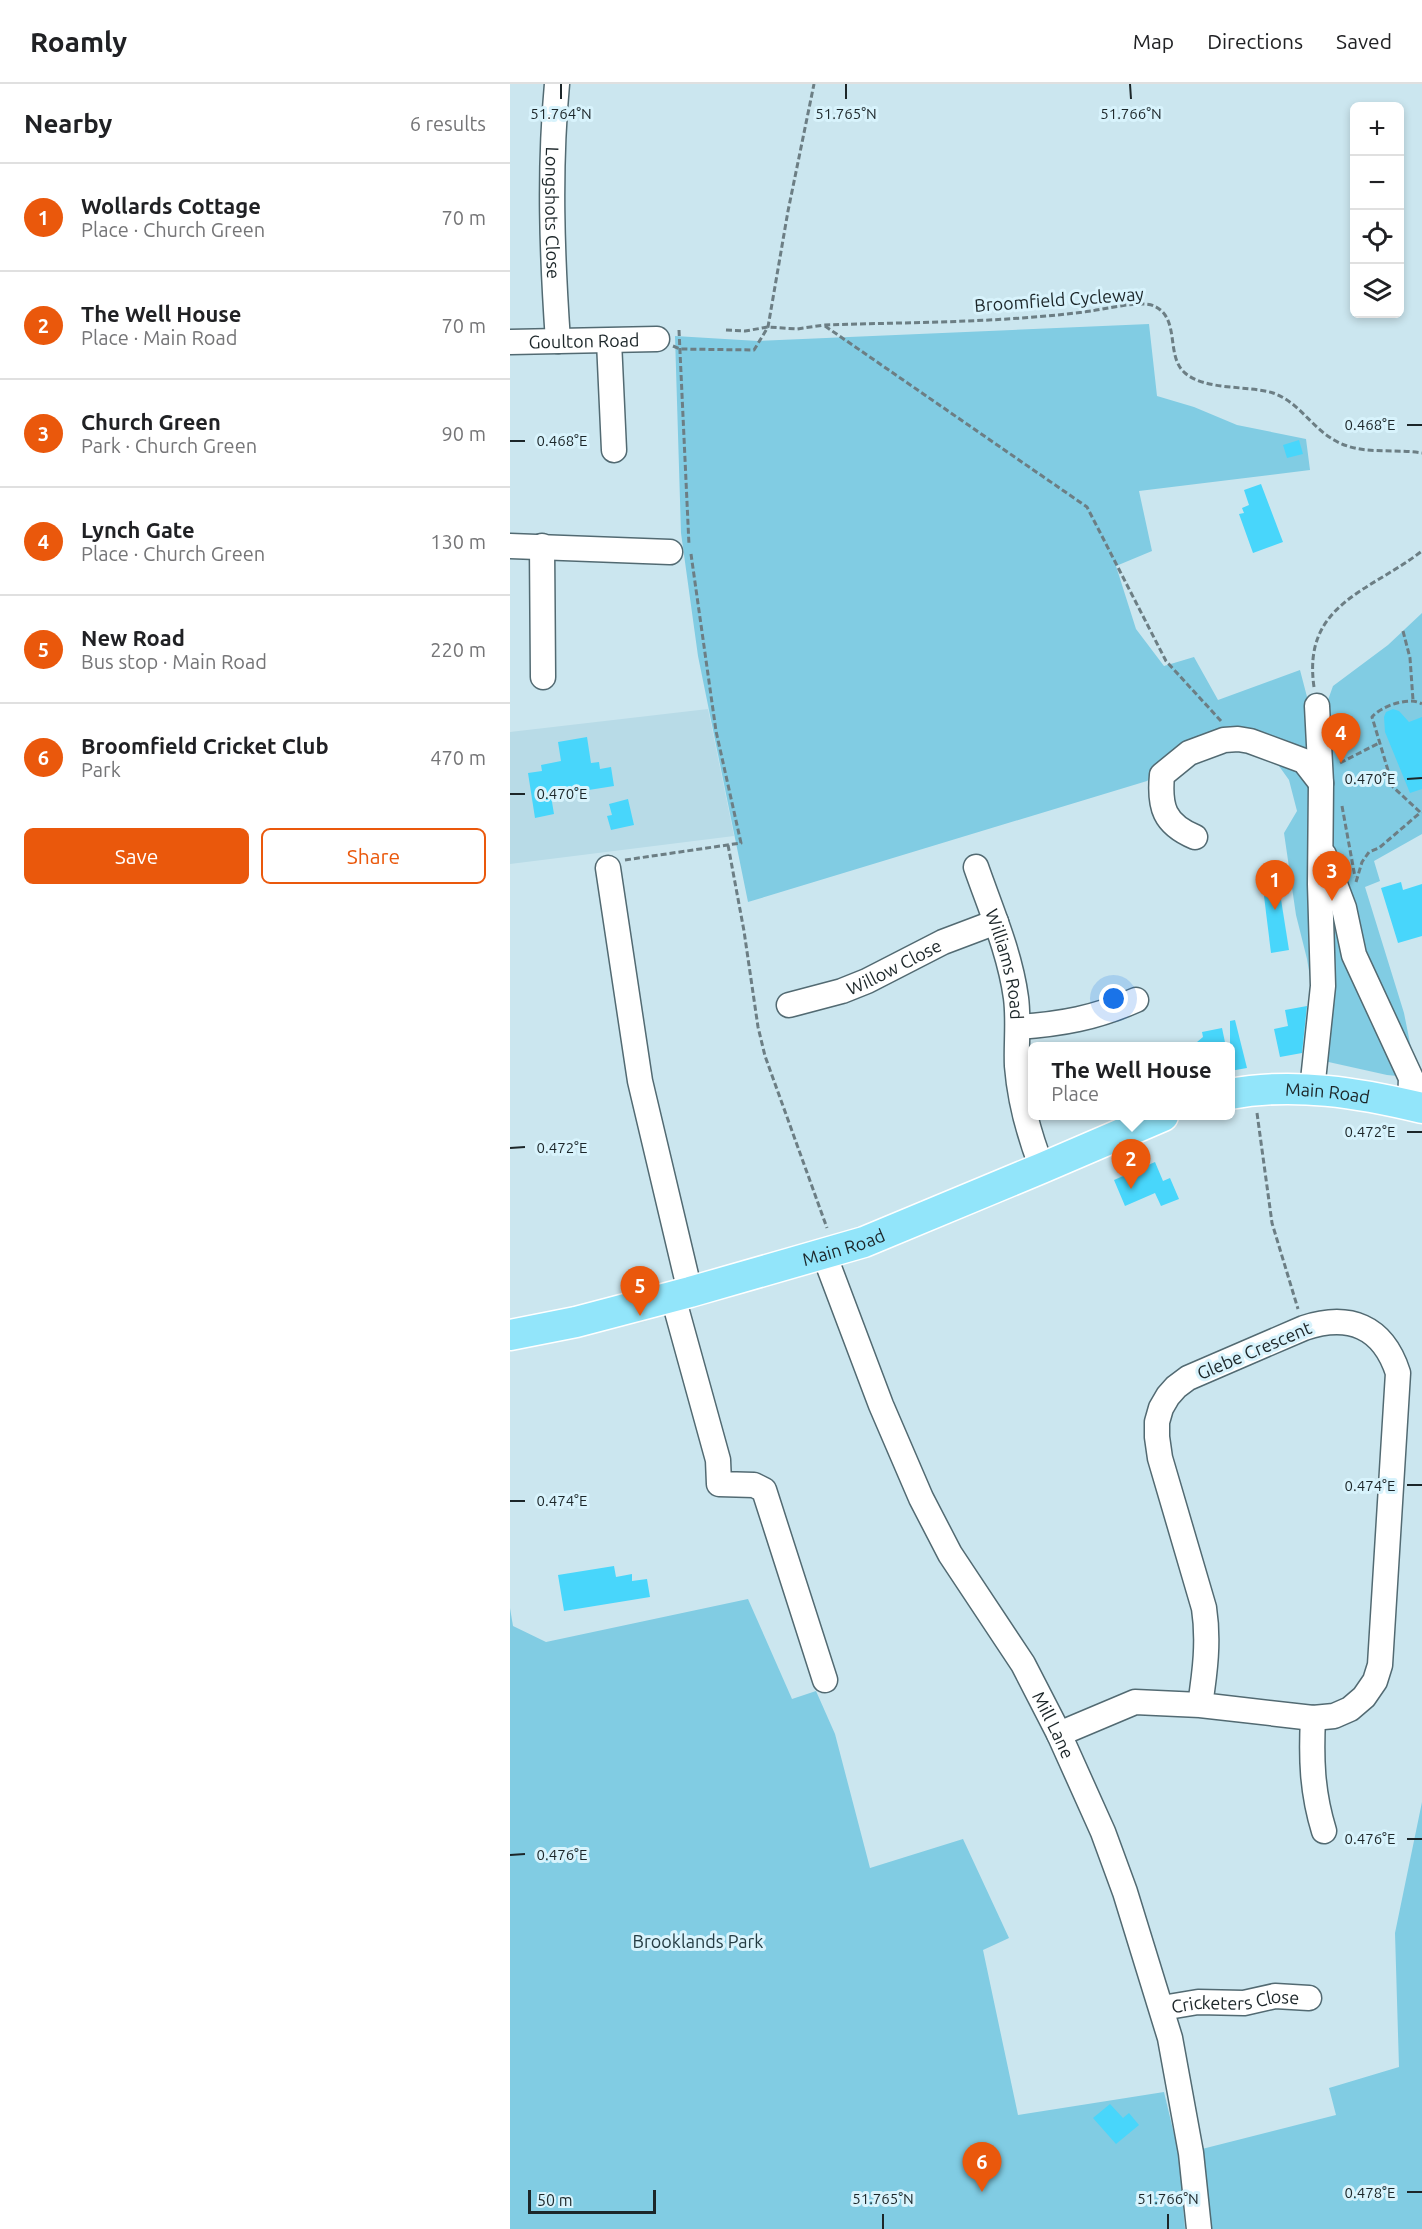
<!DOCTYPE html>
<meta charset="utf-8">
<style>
body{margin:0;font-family:Ubuntu,sans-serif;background:#f2f2f2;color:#202124}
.controls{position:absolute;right:18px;top:18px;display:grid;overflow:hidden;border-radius:9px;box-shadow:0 3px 9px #0003}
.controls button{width:54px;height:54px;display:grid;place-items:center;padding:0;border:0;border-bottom:2px solid #e0e0e0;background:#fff;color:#202124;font:30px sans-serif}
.scale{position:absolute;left:18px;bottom:15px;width:128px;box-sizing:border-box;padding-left:6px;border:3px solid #1c2629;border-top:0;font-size:16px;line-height:21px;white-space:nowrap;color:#1c2629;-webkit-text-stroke:4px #d8f3fc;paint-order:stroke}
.you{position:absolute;left:604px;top:915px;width:21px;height:21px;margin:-15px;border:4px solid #fff;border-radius:50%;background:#1a73e8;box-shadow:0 0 0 9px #1a73e833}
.badge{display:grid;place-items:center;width:39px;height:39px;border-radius:50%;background:#ea580c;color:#fff;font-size:20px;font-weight:700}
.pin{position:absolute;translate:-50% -50px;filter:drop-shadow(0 2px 3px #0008)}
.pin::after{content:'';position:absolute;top:32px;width:21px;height:18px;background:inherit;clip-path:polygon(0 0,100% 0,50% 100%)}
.popup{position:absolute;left:518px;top:958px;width:207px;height:78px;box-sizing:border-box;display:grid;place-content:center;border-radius:9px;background:#fff;filter:drop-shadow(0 2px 4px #0005);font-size:20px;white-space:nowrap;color:#757577}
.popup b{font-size:22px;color:#202124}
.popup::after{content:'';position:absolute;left:50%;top:100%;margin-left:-12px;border:12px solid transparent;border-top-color:#fff}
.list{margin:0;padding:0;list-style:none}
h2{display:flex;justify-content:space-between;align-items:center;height:78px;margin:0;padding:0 24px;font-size:26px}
h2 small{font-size:20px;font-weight:400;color:#757577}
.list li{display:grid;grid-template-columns:39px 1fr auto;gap:18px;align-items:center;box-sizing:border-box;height:108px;padding:0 24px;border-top:2px solid #e0e0e0}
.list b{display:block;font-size:22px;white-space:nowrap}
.list p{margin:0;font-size:20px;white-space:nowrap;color:#757577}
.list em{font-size:20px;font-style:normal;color:#757577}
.actions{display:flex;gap:12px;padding:18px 24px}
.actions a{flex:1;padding:14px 0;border:2px solid #ea580c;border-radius:9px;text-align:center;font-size:21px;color:#ea580c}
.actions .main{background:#ea580c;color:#fff}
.icon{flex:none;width:33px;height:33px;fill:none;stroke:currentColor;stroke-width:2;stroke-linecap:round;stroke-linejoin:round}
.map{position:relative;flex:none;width:912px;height:2145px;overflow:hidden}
header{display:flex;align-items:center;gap:36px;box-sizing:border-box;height:84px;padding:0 30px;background:#fff;border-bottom:2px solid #e0e0e0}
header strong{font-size:28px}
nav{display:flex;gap:33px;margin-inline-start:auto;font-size:21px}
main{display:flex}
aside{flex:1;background:#fff}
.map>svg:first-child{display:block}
</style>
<header>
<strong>Roamly</strong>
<nav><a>Map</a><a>Directions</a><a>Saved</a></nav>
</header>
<main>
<aside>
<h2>Nearby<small>6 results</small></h2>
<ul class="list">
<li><span class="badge">1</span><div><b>Wollards Cottage</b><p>Place · Church Green</p></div><em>70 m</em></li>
<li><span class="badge">2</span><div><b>The Well House</b><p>Place · Main Road</p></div><em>70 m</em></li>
<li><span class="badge">3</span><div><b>Church Green</b><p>Park · Church Green</p></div><em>90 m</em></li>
<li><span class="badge">4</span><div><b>Lynch Gate</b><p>Place · Church Green</p></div><em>130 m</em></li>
<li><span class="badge">5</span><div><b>New Road</b><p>Bus stop · Main Road</p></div><em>220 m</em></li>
<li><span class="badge">6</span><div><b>Broomfield Cricket Club</b><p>Park</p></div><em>470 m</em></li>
</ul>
<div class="actions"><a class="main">Save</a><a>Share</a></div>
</aside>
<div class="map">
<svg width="912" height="2145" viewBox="0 0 912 2145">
<rect width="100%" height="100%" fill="#cbe6ef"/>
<!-- built -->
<polygon fill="#b8dbe7" points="198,625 224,752 0,780 0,648"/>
<!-- green -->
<g fill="#81cce3">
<polygon points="639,240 647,312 684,323 727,341 796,355 800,386 629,407 642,467 606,482 626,545 654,582 684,573 708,616 790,586 802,632 814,627 823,602 878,561 912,529 912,750 864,777 870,797 855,803 894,929 907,994 877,991 814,977 797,875 786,831 774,749 787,727 779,696 749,654 671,668 637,697 238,818 188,572 171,449 165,252 248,257"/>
<polygon points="238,1515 282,1615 306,1607 325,1650 360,1784 453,1755 499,1854 473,1866 508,2031 654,2008 669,2071 675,2145 0,2145 0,1524 3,1542 36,1558"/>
<polygon points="912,1718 912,2145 698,2145 692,2065 826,2031 819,2004 889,1983 885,1849"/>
</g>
<!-- building -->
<g fill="#48d6fb">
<polygon points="789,356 793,370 777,374 773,361"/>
<polygon points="751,400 773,458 743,469 729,430 734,429 732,424 739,421 734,406"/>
<polygon points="883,625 889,627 899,638 912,633 912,705 900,709 875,648 874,633 876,628"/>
<polygon points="77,653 81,679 89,678 90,685 101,683 104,702 41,712 44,730 25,734 18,689 32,687 31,681 51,677 48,658"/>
<polygon points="118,715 124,741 101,746 97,732 102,731 99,720"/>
<polygon points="891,798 893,806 912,800 912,852 888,859 871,804"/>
<polygon points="770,809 779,866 761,869 754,812"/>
<polygon points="797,922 792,969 770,973 764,945 778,942 775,926"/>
<polygon points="725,936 737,984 720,987 720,937"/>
<polygon points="712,944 716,963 681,963 693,953 692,948"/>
<polygon points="645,1078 653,1097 660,1094 669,1115 651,1122 645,1109 615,1122 604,1096"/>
<polygon points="104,1482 106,1493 122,1490 122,1497 137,1495 140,1513 54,1527 48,1491"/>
<polygon points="600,2020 613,2034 619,2029 629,2041 606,2060 583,2034"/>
</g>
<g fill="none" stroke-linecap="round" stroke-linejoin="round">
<!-- minor casing -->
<g stroke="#526a72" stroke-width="27">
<g id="minor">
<path id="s1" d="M47 0C39 86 42 171 48 257"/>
<polyline points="99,257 104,366"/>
<path id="s2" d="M0 258 147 255"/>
<polyline points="0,462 160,468"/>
<polyline points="32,462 33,593"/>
<path d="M685 753C654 740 649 723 652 691L679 669 714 656 728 655 740 657 794 677 811 699"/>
<polyline points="814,771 834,824 844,871 901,994 900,1021"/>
<path id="s3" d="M466 783C481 826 500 869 506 914 509 937 506 960 507 982 510 1019 519 1051 532 1084"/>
<polyline points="98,784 130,997 180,1208"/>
<path id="s4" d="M279 921 332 907 357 897 433 858 486 838"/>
<path d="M508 943C552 940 585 934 626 916"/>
<polyline points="802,1006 813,902 810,800 811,699 807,622"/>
<path id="s5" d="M314 1170 371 1321 411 1414 440 1470 513 1580 549 1650 593 1748 615 1808 660 1954 681 2069 689 2145"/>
<polyline points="163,1213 208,1376 209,1400 244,1401 254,1406 315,1596"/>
<path d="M803 1634C801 1675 802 1708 814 1747"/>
<path d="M549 1650 625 1618 690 1621 803 1634 824 1632 840 1625 854 1613 865 1597 870 1581 888 1289C873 1242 839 1229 794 1244L678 1294 666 1303 658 1312 651 1324 647 1338V1353L650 1374 694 1524C699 1557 695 1588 690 1621"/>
<path id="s6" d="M652 1924 688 1918 734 1919 765 1912 799 1914"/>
</g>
</g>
<!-- major casing -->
<g stroke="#fff" stroke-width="33">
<g id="major">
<path id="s7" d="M720 1010C784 998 850 1009 912 1024"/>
<path id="s8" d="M0 1251 66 1238 180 1208 354 1158 532 1084 653 1032"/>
</g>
</g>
<!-- path -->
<g stroke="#6c7e84" stroke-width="3" stroke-dasharray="6 3" stroke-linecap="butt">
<polyline points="315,242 577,423 656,577 711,637"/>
<polyline points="169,246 179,461"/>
<path d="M216 246 235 247 258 243 287 245 314 241C402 238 493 239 581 227 595 225 632 216 644 222 671 234 655 272 675 289 696 307 738 301 763 309 789 318 801 343 824 356 851 372 882 364 912 369"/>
<polyline points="163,262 170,265 244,266 258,243 278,127 304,0"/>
<polyline points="893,547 900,574 903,616"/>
<path d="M804 603C792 520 859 508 912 467"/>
<polyline points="830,679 869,659"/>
<polyline points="832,722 845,793"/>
<path d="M910 728 883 703 862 633C871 622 900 612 912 620"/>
<polyline points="218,761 234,847 248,943 255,972 317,1144"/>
<polyline points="115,776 231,759 206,647 181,470"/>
<polyline points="846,798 852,778 859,768 869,764 911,728"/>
<polyline points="747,1029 762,1139 788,1225"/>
</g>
<!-- minor -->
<use href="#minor" stroke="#fff" stroke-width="24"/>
<!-- major -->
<use href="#major" stroke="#92e5fa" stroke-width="30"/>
</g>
<!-- ticks -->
<path fill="none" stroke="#1c2629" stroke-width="2" d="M51 0V15M336 0V15M620 0 621 15M897 341H912M0 357H15M897 695 912 694M0 710H15M897 1048H912M0 1064 15 1063M897 1401H912M0 1417H15M897 1755H912M0 1771 15 1770M897 2108H912M373 2130V2145M658 2130V2145"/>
<g text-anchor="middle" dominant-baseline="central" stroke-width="6" stroke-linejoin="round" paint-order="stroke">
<!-- street labels -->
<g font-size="18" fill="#1c2629" stroke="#d8f3fc">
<text stroke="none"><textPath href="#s1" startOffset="129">Longshots Close</textPath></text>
<text transform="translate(549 215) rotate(-4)">Broomfield Cycleway</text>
<text stroke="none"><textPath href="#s2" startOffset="74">Goulton Road</textPath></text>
<text stroke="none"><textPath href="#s3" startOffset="102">Williams Road</textPath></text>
<text stroke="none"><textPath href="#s4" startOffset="112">Willow Close</textPath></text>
<text stroke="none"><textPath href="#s7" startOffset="98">Main Road</textPath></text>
<text stroke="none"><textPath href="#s8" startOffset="345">Main Road</textPath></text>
<text transform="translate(744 1266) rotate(-23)">Glebe Crescent</text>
<text stroke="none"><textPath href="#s5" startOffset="526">Mill Lane</textPath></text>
<text stroke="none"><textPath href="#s6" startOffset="74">Cricketers Close</textPath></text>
</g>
<!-- park labels -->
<g font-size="18" fill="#243c43" stroke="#d8f3fc">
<text x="188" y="1857">Brooklands Park</text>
</g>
</g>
<g font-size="15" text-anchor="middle" fill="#1c2629" stroke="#d8f3fc" stroke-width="6" stroke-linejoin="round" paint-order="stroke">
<text x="51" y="35">51.764°N</text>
<text x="336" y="35">51.765°N</text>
<text x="621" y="35">51.766°N</text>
<text x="860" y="346">0.468°E</text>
<text x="52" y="362">0.468°E</text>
<text x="860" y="700">0.470°E</text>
<text x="52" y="715">0.470°E</text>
<text x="860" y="1053">0.472°E</text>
<text x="52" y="1069">0.472°E</text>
<text x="860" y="1407">0.474°E</text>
<text x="52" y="1422">0.474°E</text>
<text x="860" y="1760">0.476°E</text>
<text x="52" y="1776">0.476°E</text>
<text x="860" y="2114">0.478°E</text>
<text x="373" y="2120">51.765°N</text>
<text x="658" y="2120">51.766°N</text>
</g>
</svg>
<div class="controls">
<button>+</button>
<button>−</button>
<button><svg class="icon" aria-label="locate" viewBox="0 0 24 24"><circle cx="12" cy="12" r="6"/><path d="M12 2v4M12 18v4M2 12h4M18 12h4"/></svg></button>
<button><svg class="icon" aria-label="layers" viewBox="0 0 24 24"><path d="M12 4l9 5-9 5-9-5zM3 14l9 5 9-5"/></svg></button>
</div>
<div class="scale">50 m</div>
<div class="you"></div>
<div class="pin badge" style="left:765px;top:826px">1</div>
<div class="pin badge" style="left:621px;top:1105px">2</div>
<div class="popup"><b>The Well House</b>Place</div>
<div class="pin badge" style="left:822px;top:817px">3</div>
<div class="pin badge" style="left:831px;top:679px">4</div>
<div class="pin badge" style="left:130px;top:1232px">5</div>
<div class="pin badge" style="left:472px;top:2108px">6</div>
</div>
</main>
